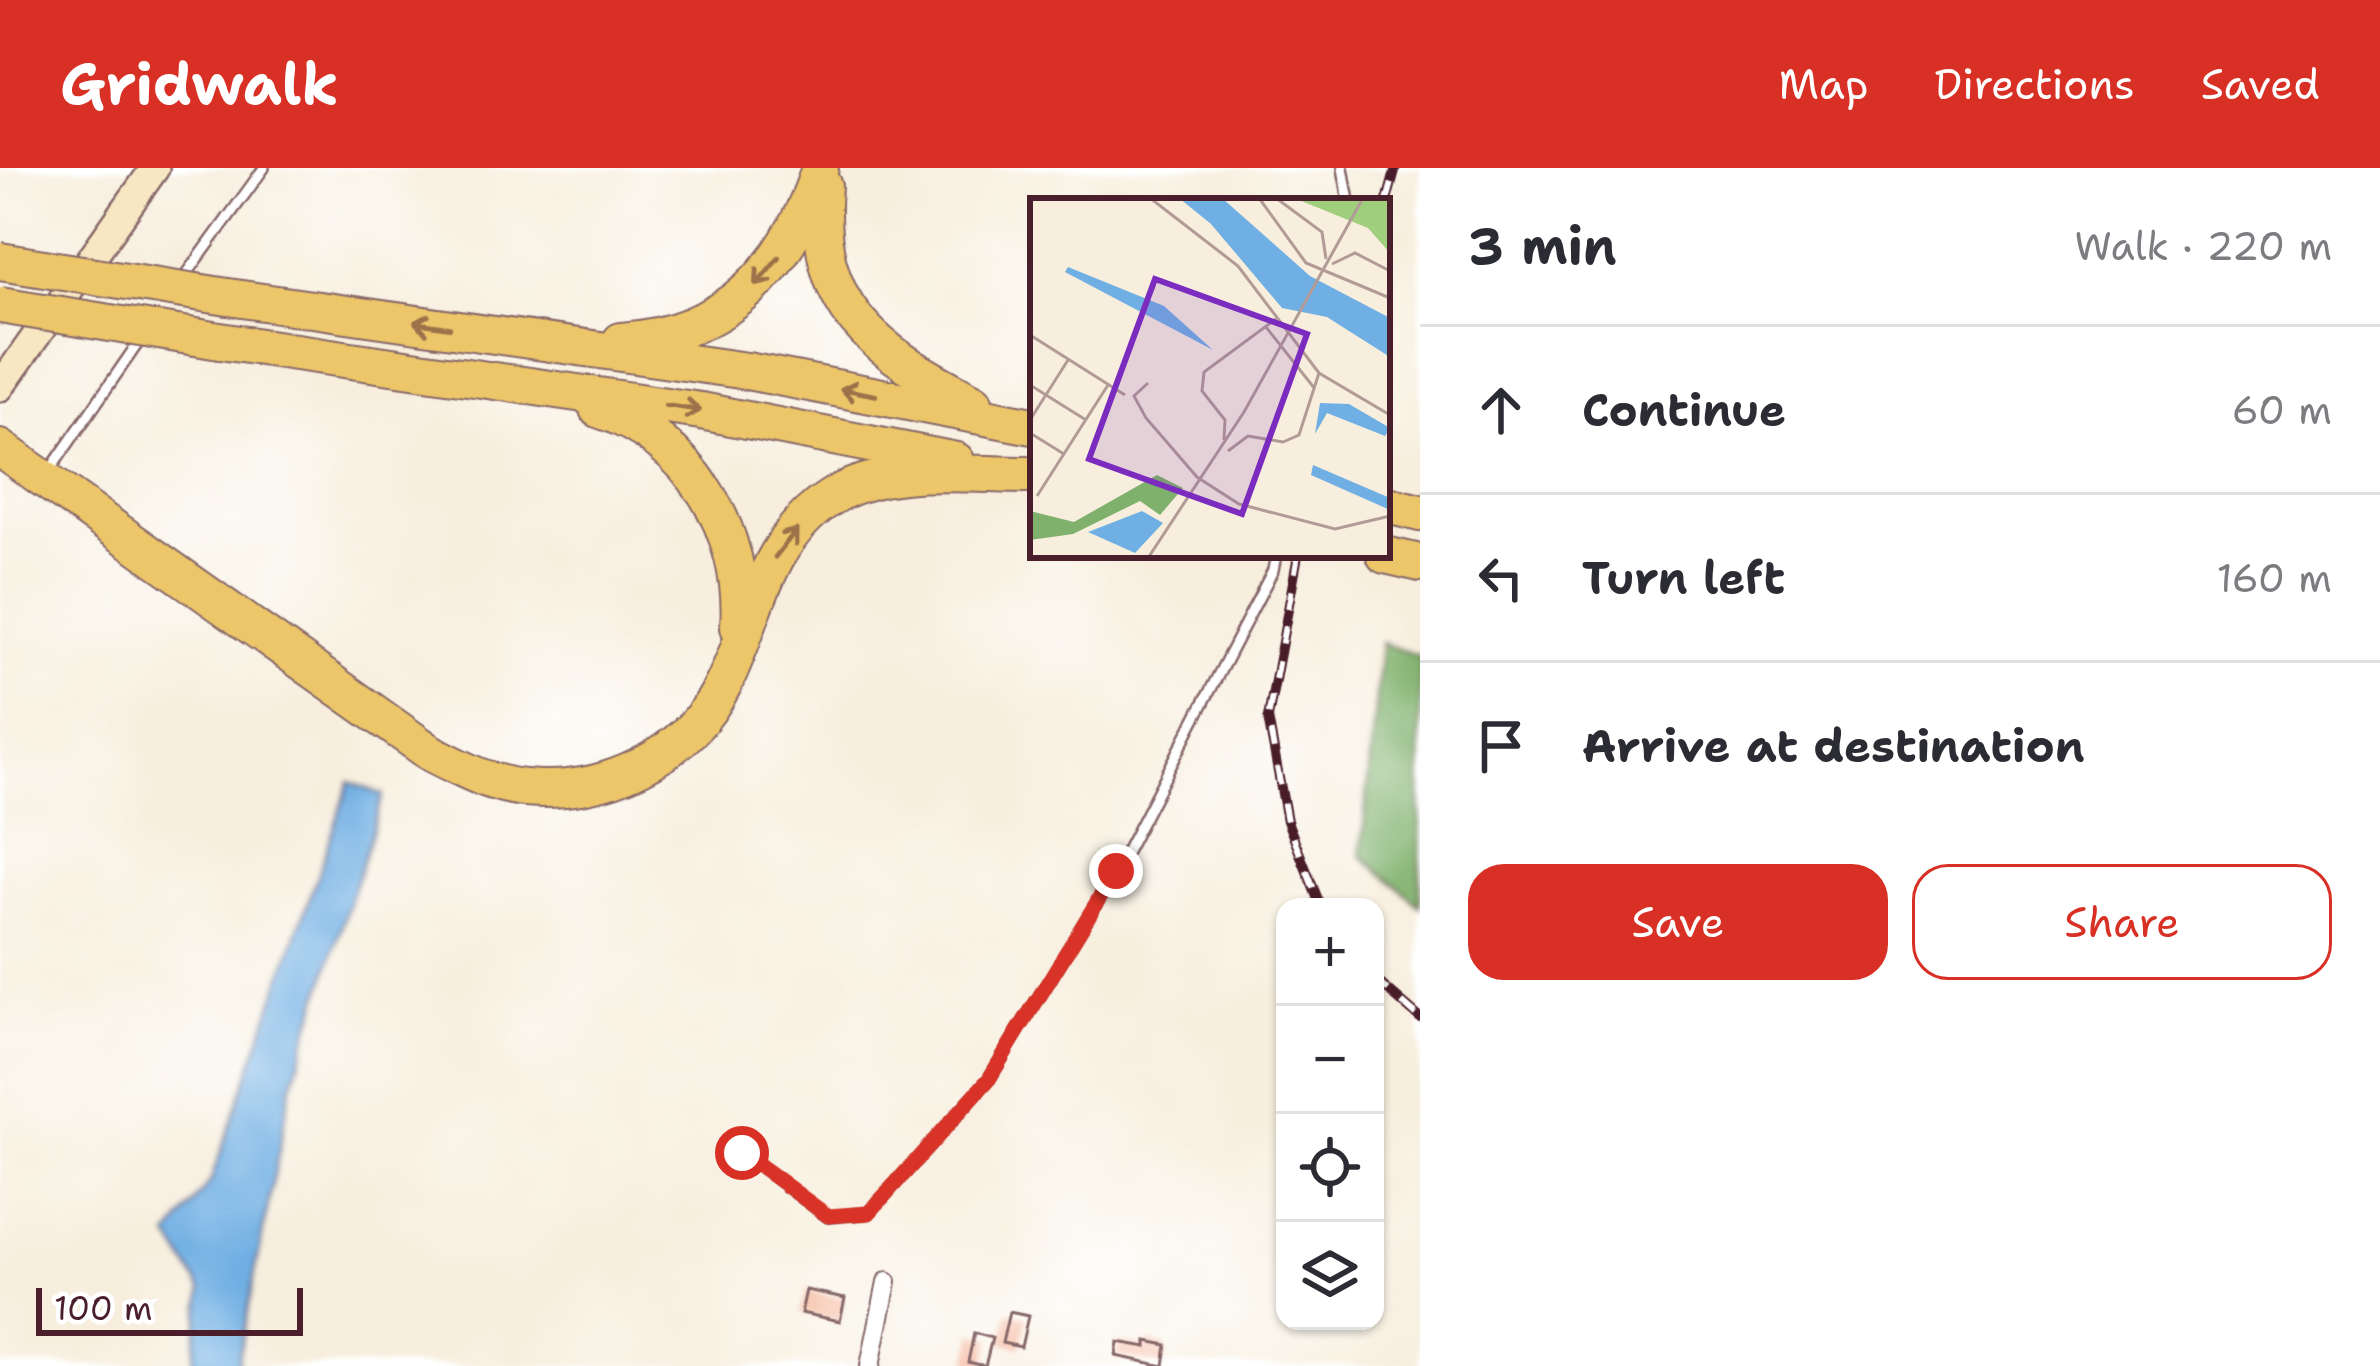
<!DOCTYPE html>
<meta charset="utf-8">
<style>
body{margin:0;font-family:"Shantell Sans",sans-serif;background:#f2f2f3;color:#2b2b33}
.controls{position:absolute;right:36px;bottom:36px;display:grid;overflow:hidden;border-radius:24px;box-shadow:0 3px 9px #0004}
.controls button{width:108px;height:108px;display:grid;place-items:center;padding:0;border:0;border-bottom:3px solid #e1e1e2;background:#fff;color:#2b2b33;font:60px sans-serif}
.scale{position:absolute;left:36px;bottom:30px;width:267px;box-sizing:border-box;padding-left:12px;border:6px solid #4a1f2b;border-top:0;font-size:33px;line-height:42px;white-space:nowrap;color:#4a1f2b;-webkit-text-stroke:9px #fff;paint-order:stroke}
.stop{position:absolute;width:36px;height:36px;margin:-27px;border:9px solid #d93025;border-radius:50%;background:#fff}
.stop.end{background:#d93025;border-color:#fff;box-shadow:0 3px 12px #0008}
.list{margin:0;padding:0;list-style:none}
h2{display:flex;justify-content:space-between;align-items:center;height:156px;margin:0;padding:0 48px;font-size:51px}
h2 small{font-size:39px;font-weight:400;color:#7c7c81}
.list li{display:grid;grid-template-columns:78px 1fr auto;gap:36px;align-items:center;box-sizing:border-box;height:168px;padding:0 48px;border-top:3px solid #e1e1e2}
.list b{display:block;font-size:45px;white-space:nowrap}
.list em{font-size:39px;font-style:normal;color:#7c7c81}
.actions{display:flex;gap:24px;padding:36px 48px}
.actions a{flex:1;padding:27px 0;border:3px solid #d93025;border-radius:36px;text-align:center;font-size:42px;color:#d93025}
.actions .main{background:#d93025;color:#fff}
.icon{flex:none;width:66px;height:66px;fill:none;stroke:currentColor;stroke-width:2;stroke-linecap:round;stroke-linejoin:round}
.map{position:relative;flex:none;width:1420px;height:1198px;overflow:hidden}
header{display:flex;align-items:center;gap:72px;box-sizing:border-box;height:168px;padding:0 60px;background:#d93025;color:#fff}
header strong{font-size:57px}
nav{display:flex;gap:66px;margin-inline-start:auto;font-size:42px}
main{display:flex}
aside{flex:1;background:#fff}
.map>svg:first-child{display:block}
</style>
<header>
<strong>Gridwalk</strong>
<nav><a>Map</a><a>Directions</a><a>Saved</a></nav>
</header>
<main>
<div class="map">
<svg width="1420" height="1198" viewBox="0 0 1420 1198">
<rect width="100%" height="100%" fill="#fff"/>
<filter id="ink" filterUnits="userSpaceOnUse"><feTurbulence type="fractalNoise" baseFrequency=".00833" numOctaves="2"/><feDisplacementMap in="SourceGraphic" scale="24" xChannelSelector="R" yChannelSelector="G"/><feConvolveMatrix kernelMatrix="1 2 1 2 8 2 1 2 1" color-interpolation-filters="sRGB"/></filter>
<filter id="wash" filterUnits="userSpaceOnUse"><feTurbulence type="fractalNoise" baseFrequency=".004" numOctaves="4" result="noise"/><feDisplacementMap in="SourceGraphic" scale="48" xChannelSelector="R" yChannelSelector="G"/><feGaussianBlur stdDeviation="2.7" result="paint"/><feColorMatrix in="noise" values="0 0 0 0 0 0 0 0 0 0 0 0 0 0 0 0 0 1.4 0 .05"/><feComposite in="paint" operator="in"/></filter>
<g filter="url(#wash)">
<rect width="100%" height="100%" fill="#f7eedd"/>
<!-- forest -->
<polygon fill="#7fb16c" stroke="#64684c" stroke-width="3" points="1381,475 1420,488 1420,738 1361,687"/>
<!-- water -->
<polygon fill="#70afe3" stroke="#5d6787" stroke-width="3" points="350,614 383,627 291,920 237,1198 192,1198 203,1122 170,1069 211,1012"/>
<g id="blocks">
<!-- building -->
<g fill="#f3a481">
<polygon points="806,1122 845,1130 840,1153 801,1145"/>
<polygon points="1009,1144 1028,1148 1021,1179 1002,1175"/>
<polygon points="974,1165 992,1170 985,1198 968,1194"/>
<polygon points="1147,1173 1167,1177 1164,1198 1116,1188 1118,1174 1147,1179"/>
</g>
</g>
</g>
<g filter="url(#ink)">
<use href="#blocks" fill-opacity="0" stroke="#876769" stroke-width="3"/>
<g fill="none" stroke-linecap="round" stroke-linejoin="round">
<!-- lane casing -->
<g stroke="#876769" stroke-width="14">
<g id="lane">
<polyline points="1343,0 1349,33"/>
<polyline points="184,110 264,0"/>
<polyline points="50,302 143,168"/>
<polyline points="742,985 828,1049 869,1045 989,911 1116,703 1273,402 1276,387"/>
</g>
</g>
<!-- street casing -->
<g stroke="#876769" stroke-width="22">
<polyline id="street" points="870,1198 887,1114"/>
</g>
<!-- secondary casing -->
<g stroke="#876769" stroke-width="32">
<polyline id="secondary" points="0,219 155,0"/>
</g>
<!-- highway casing -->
<g stroke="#876769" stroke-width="40">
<g id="highway">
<path d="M823 18C813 140 874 183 974 234"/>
<polyline points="228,129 747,203 1033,258"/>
<polyline points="220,173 701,243 956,293"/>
<path d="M621 173C729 166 789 99 820 0"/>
<path d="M598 241C690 270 746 363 739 459"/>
<path d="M0 280 431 585C461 600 491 617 525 620 604 628 687 589 723 517 756 451 763 373 830 330 884 295 966 307 1028 307"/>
<polyline points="1387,337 1420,345"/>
<polyline points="1385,387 1420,395"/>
</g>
</g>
<!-- lane -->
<use href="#lane" stroke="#fff" stroke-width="9"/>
<!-- street -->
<use href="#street" stroke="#fff" stroke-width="18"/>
<!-- secondary -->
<use href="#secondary" stroke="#f7e8c3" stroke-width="27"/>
<!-- highway -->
<use href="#highway" stroke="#ecc669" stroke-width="36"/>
<!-- rail casing -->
<g stroke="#4a1f2b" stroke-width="10">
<g id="rail">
<polyline points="1387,33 1396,0"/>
<polyline points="1298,387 1268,550 1287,653 1321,739"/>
<polyline points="1375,811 1420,850"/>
</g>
</g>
<!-- rail -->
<use href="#rail" stroke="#fff" stroke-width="6" stroke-dasharray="18" stroke-linecap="butt"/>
<!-- highway-bridge casing -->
<g stroke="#876769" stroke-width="40" stroke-linecap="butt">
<g id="highway-bridge">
<polyline points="0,93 228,129"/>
<polyline points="0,137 220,173"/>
</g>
</g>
<!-- highway-bridge -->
<use href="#highway-bridge" stroke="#ecc669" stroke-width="36"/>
</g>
<!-- one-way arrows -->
<defs><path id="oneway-shaft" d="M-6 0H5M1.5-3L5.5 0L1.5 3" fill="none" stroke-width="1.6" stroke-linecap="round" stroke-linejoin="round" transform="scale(3)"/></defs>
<g stroke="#9b724a">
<use href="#oneway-shaft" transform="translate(767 103) rotate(130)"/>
<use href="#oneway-shaft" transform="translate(432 157) rotate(-172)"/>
<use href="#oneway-shaft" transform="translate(858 224) rotate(-169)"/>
<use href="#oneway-shaft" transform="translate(683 240) rotate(8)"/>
<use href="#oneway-shaft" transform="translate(786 375) rotate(-52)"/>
</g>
</g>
<g fill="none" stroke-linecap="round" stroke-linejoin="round" filter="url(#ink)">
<!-- route -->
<polyline stroke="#d93025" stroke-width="15" points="742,985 828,1048 869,1045 989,911 1116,703"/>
</g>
<!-- overview -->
<g transform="translate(1030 30)">
<rect width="360" height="360" fill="#f7eedd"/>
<path d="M264 0H360V55L338 30Z" fill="#9fce7c"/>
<path d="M127 277 153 290 130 317 110 303 43 336 0 342V313L44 324Z" fill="#7fb16c"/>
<path d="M149 0H192L280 78 360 120V159L297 119 252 110 181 26ZM38 69 134 108 183 152 35 74ZM290 205 319 206 360 230 355 238 297 215 285 236ZM283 267 360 300V312L281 277ZM112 313 133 325 105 355 58 334Z" fill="#70afe3"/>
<path fill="none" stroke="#b29b96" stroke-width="3" d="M120 0 208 68 289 175 360 217M229 0 276 65 360 100M246 0 292 34 296 61M302 66 325 55 360 73M236 129 285 191M0 137 95 197M118 185 104 198 116 220 167 279 209 306 305 331 360 318M0 187 56 222M0 222 38 162M0 235 34 256M194 242 195 222 172 193 174 174 246 121M198 253 218 238 253 244 269 237 289 175M7 298 78 187M118 360 214 214 333 0"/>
<path fill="#7b2cbf" fill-opacity="0.15" stroke="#7b2cbf" stroke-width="6" d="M125 81 277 136 212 316 59 261Z"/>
<rect width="360" height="360" fill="none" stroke="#4a1f2b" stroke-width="6"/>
</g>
</svg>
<div class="controls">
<button>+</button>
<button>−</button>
<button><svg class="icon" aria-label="locate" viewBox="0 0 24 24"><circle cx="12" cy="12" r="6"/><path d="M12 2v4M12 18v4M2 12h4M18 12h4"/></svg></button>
<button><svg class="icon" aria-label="layers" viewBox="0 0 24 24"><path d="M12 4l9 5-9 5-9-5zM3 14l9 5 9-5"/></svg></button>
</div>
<div class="scale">100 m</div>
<div class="stop" style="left:742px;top:985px"></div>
<div class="stop end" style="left:1116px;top:703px"></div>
</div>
<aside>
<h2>3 min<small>Walk · 220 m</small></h2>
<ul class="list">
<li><svg class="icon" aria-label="ahead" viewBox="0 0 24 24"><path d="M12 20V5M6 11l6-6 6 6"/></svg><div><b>Continue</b></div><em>60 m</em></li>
<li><svg class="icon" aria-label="left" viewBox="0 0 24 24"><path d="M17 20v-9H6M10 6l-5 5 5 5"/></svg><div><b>Turn left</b></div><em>160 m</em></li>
<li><svg class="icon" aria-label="arrive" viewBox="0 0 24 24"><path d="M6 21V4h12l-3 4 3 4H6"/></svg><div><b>Arrive at destination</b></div></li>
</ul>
<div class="actions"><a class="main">Save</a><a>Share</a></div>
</aside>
</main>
